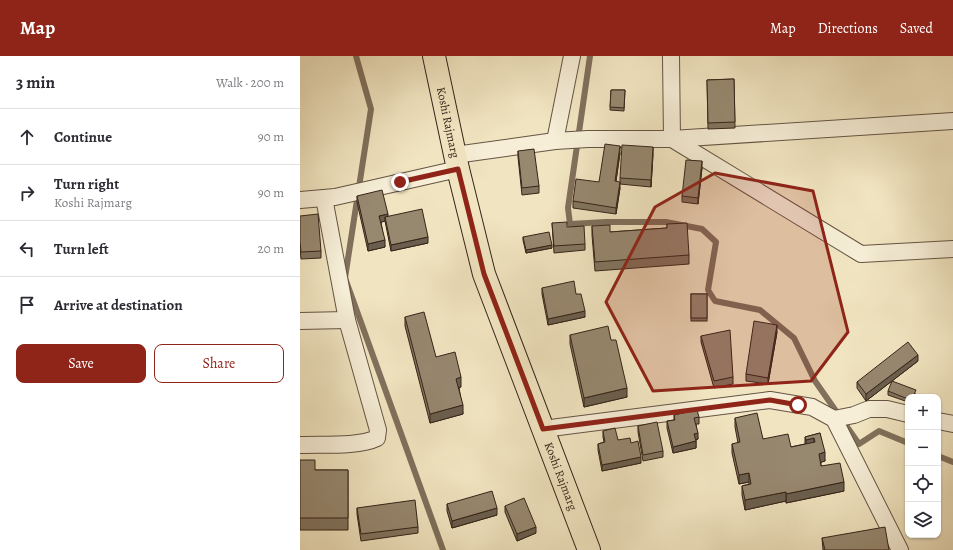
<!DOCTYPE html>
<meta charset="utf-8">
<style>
body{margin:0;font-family:Alegreya,serif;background:#f2f2f3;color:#2b2b33}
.controls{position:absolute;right:12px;bottom:12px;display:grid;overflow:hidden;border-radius:8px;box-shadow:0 1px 3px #0004}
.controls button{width:36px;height:36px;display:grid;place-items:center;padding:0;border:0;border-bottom:1px solid #e1e1e2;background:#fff;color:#2b2b33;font:20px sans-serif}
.stop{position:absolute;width:12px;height:12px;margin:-9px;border:3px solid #8f2418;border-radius:50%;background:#fff}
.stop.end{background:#8f2418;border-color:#fff;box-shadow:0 1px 4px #0008}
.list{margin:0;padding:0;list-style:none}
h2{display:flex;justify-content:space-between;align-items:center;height:52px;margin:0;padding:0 16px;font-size:17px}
h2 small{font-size:13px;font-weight:400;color:#7c7c81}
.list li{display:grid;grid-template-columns:26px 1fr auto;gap:12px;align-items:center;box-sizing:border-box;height:56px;padding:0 16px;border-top:1px solid #e1e1e2}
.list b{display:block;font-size:15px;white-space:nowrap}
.list p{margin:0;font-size:13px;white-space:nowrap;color:#7c7c81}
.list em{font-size:13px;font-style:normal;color:#7c7c81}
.actions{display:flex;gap:8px;padding:12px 16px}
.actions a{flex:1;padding:9px 0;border:1px solid #8f2418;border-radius:8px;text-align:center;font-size:14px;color:#8f2418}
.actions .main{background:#8f2418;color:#fff}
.icon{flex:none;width:22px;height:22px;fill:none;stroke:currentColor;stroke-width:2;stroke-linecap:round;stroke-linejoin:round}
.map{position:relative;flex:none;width:653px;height:494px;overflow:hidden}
header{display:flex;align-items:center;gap:24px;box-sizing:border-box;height:56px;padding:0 20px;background:#8f2418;color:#fff}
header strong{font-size:19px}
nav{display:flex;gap:22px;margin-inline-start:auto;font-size:14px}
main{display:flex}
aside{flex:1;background:#fff}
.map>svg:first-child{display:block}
</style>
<header>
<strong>Map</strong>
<nav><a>Map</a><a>Directions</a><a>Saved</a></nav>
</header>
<main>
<aside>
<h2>3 min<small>Walk · 200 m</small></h2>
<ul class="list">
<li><svg class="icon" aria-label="ahead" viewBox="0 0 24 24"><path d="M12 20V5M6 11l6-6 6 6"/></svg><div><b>Continue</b></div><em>90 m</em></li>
<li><svg class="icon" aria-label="right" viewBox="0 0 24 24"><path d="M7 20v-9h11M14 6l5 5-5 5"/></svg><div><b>Turn right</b><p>Koshi Rajmarg</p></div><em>90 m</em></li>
<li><svg class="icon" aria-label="left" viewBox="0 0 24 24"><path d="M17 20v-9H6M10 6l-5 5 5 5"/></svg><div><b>Turn left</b></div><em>20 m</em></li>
<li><svg class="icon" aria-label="arrive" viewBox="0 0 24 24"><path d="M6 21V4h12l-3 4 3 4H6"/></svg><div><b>Arrive at destination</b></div></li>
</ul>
<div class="actions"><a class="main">Save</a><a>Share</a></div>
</aside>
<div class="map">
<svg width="653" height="494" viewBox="0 0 653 494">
<rect width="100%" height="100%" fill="#f1e5c1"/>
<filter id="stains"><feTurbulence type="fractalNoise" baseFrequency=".005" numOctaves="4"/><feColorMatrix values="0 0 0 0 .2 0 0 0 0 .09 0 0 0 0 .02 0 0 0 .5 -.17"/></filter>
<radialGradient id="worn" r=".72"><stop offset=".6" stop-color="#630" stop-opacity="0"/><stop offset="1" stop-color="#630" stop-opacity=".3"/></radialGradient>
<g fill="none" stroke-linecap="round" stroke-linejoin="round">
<!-- stream -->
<g stroke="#80705c" stroke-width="6">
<polyline points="56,0 71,53 45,222 143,494"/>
<polyline points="290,0 268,152 270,168 306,166 366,166 402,173 416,186 408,234 415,245 460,254 494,282 515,325 559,388 579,375 608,387"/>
<polyline points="638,400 653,406"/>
</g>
<!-- minor casing -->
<g stroke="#655443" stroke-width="18">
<g id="minor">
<polyline points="371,0 372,83 653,65"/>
<polyline points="255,85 272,0"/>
<polyline points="155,99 255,85 288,83 372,83 561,198 653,193"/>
<polyline points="0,144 35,141 158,113"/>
<polyline points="0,265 47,264"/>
<polyline points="534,363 554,359 569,353 587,353 608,358"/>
<polyline points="638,365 653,368"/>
<polyline points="243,373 470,344 512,351 534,363 600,494"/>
<path d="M0 389C22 388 58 391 77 382L78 374 47 264 24 142"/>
</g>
</g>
<!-- primary casing -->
<g stroke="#362419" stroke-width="24">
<g id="primary">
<path id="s1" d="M134 0 158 113 184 218 289 494"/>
</g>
</g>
<!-- minor -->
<use href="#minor" stroke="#f6eed7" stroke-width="16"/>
<!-- primary -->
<use href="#primary" stroke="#f1e5c1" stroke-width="22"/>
</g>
<!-- wall -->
<g fill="#827560" stroke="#362419">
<polygon points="434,23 435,72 408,73 407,24"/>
<polygon points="311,34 325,34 324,55 310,54"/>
<polygon points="218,95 239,130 239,137 222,139 218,101"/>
<polygon points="320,97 316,125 320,132 316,158 273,152 273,145 299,126"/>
<polygon points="353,98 351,131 320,128 320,122"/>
<polygon points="402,112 398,148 382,146 382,140"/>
<polygon points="57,140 88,160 128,187 91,195 85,165 81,166 85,191 68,195 57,146"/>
<polygon points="0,160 21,195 21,202 1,203 0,191"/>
<polygon points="252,167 267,171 285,188 285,194 254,197"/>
<polygon points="367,168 389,199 389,208 295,215 292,179 292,170 310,176 367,172"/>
<polygon points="223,181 252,192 226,197 223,184"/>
<polygon points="242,232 276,238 285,261 248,269 242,238"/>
<rect x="391" y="238" width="16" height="27"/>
<polygon points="105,261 136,301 161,331 159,331 163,358 130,367 105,270"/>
<polygon points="477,276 468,328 446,325 446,318"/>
<polygon points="270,279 311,284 327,341 284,351 270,288"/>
<polygon points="401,280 433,321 433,328 414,332 401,286"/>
<polygon points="618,305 566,345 557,332 557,326"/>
<polygon points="588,335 616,338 614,341 608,341 608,346 588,339"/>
<polygon points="374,359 399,361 399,368 396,368 398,383 396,384 396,392 373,397 367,372 367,365 374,364"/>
<polygon points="435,362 463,383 491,391 505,388 505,381 520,377 525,405 521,406 521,410 544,435 486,447 486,445 445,454 442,439 442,430 449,428 449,426 439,428 432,397 432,388 438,387 435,371"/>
<polygon points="338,370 363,395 363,401 343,405 338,376"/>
<polygon points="303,375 318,384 331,387 341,407 302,415 298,394 298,388 304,386 303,381"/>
<polygon points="0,404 15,414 48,414 48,474 0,474"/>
<polygon points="147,448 197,459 152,472 147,455"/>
<polygon points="205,450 236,477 217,485 205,456"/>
<polygon points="57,452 118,471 118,477 61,485 57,458"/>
<polygon points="522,482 589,494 523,494"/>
</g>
<!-- shaded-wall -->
<g fill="#6a5f4e" stroke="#362419">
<polygon points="320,90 320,97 315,132 315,125"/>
<polygon points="353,91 353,98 351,131 351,124"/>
<polygon points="402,105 402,112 398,148 398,142"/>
<polygon points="320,126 320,132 316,158 316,152"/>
<polygon points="88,158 88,165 85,161 85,165 79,167 79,160"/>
<polygon points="128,181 128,187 91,195 91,189"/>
<polygon points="85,184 85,191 68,195 68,188"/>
<polygon points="252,189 252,192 226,197 226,194"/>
<polygon points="285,255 285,261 248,269 248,263"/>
<polygon points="477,269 477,276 468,328 468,322"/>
<polygon points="618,299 618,305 566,345 566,338"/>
<polygon points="161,321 161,331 156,332 156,323"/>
<polygon points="327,332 327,341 284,351 284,342"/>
<polygon points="163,349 163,358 130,367 130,358"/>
<polygon points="398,377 398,383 394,384 394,378"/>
<polygon points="514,382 514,392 506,394 506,384"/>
<polygon points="396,385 396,392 373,397 373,391"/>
<polygon points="525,396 525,405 519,407 519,398"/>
<polygon points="341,401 341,407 302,415 302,409"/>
<polygon points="449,417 449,426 439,428 439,419"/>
<polygon points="544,426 544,435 486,447 486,438"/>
<polygon points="486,436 486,445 445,454 445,444"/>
<polygon points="197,452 197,459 152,472 152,465"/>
<polygon points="236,471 236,477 217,485 217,478"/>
</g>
<!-- building -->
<g fill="#978870" stroke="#362419">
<polygon points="434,23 435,66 408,67 407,24"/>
<polygon points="311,34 325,34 324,52 310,51"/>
<polygon points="305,88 320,90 315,125 320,126 316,152 273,145 276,123 299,126"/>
<polygon points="322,89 353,91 351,124 320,122"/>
<polygon points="234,93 239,130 222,132 218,95"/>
<polygon points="386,104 402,105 398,142 382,140"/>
<polygon points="82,134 88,158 79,160 85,184 68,188 57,140"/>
<polygon points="122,153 128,181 91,189 85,161"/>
<polygon points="18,158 21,195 1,196 0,185 0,160"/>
<polygon points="267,166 267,171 284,170 285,188 254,190 252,167"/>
<polygon points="387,167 389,199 295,206 292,170 310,169 310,176 367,172 367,168"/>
<polygon points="249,176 252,189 226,194 223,181"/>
<polygon points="274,225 276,238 281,238 285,255 248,263 242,232"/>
<rect x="391" y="238" width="16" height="24"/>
<polygon points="124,256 136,301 155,296 161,321 156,323 163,349 130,358 105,261"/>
<polygon points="454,265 477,269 468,322 446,318"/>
<polygon points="308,270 311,284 316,284 327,332 284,342 270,279"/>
<polygon points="430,274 433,321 414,325 401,280"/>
<polygon points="608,286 618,299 566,338 557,326"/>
<polygon points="592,325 616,334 613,341 608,341 608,343 588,335"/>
<polygon points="397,354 399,361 394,362 398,377 394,378 396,385 373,391 367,365 375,364 374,359"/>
<polygon points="457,357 463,383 488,378 491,391 515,386 514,382 506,384 505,381 520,377 525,396 519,398 521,410 540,407 544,426 486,438 486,436 445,444 442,430 451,428 449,417 439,419 432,388 440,386 435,362"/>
<polygon points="357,366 363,395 343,399 338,370"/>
<polygon points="315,372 318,384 330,382 331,387 338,385 341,401 302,409 298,388 305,386 303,375"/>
<polygon points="0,404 15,404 15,414 48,414 48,462 0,462"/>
<polygon points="192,435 197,452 152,465 147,448"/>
<polygon points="224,442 236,471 217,478 205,450"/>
<polygon points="115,444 118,471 61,478 57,452"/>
<polygon points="585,471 589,494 525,494 522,482"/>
</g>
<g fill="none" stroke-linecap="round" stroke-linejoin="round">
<!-- route -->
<polyline stroke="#8f2418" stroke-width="5" points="100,126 158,113 184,218 243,373 470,344 498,349"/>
</g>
<!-- marked area -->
<path fill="#8f2418" fill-opacity="0.2" stroke="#8f2418" stroke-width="3" stroke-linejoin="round" d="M415 117 513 135 548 276 511 325 353 335 306 246 355 151Z"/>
<g text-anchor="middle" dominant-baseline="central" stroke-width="3" stroke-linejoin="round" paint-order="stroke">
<!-- street labels -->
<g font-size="12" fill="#362419" stroke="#f6eed7">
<text stroke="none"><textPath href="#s1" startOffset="68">Koshi Rajmarg</textPath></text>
<text stroke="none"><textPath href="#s1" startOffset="440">Koshi Rajmarg</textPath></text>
</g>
</g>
<rect width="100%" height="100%" filter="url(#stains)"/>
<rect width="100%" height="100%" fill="url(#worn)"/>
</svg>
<div class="controls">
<button>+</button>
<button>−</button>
<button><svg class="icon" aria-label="locate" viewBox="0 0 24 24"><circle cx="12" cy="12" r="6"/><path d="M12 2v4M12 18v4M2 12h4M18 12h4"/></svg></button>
<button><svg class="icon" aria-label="layers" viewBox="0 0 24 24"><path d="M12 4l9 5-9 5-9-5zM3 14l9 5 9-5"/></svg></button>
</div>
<div class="stop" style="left:498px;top:349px"></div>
<div class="stop end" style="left:100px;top:126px"></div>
</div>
</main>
